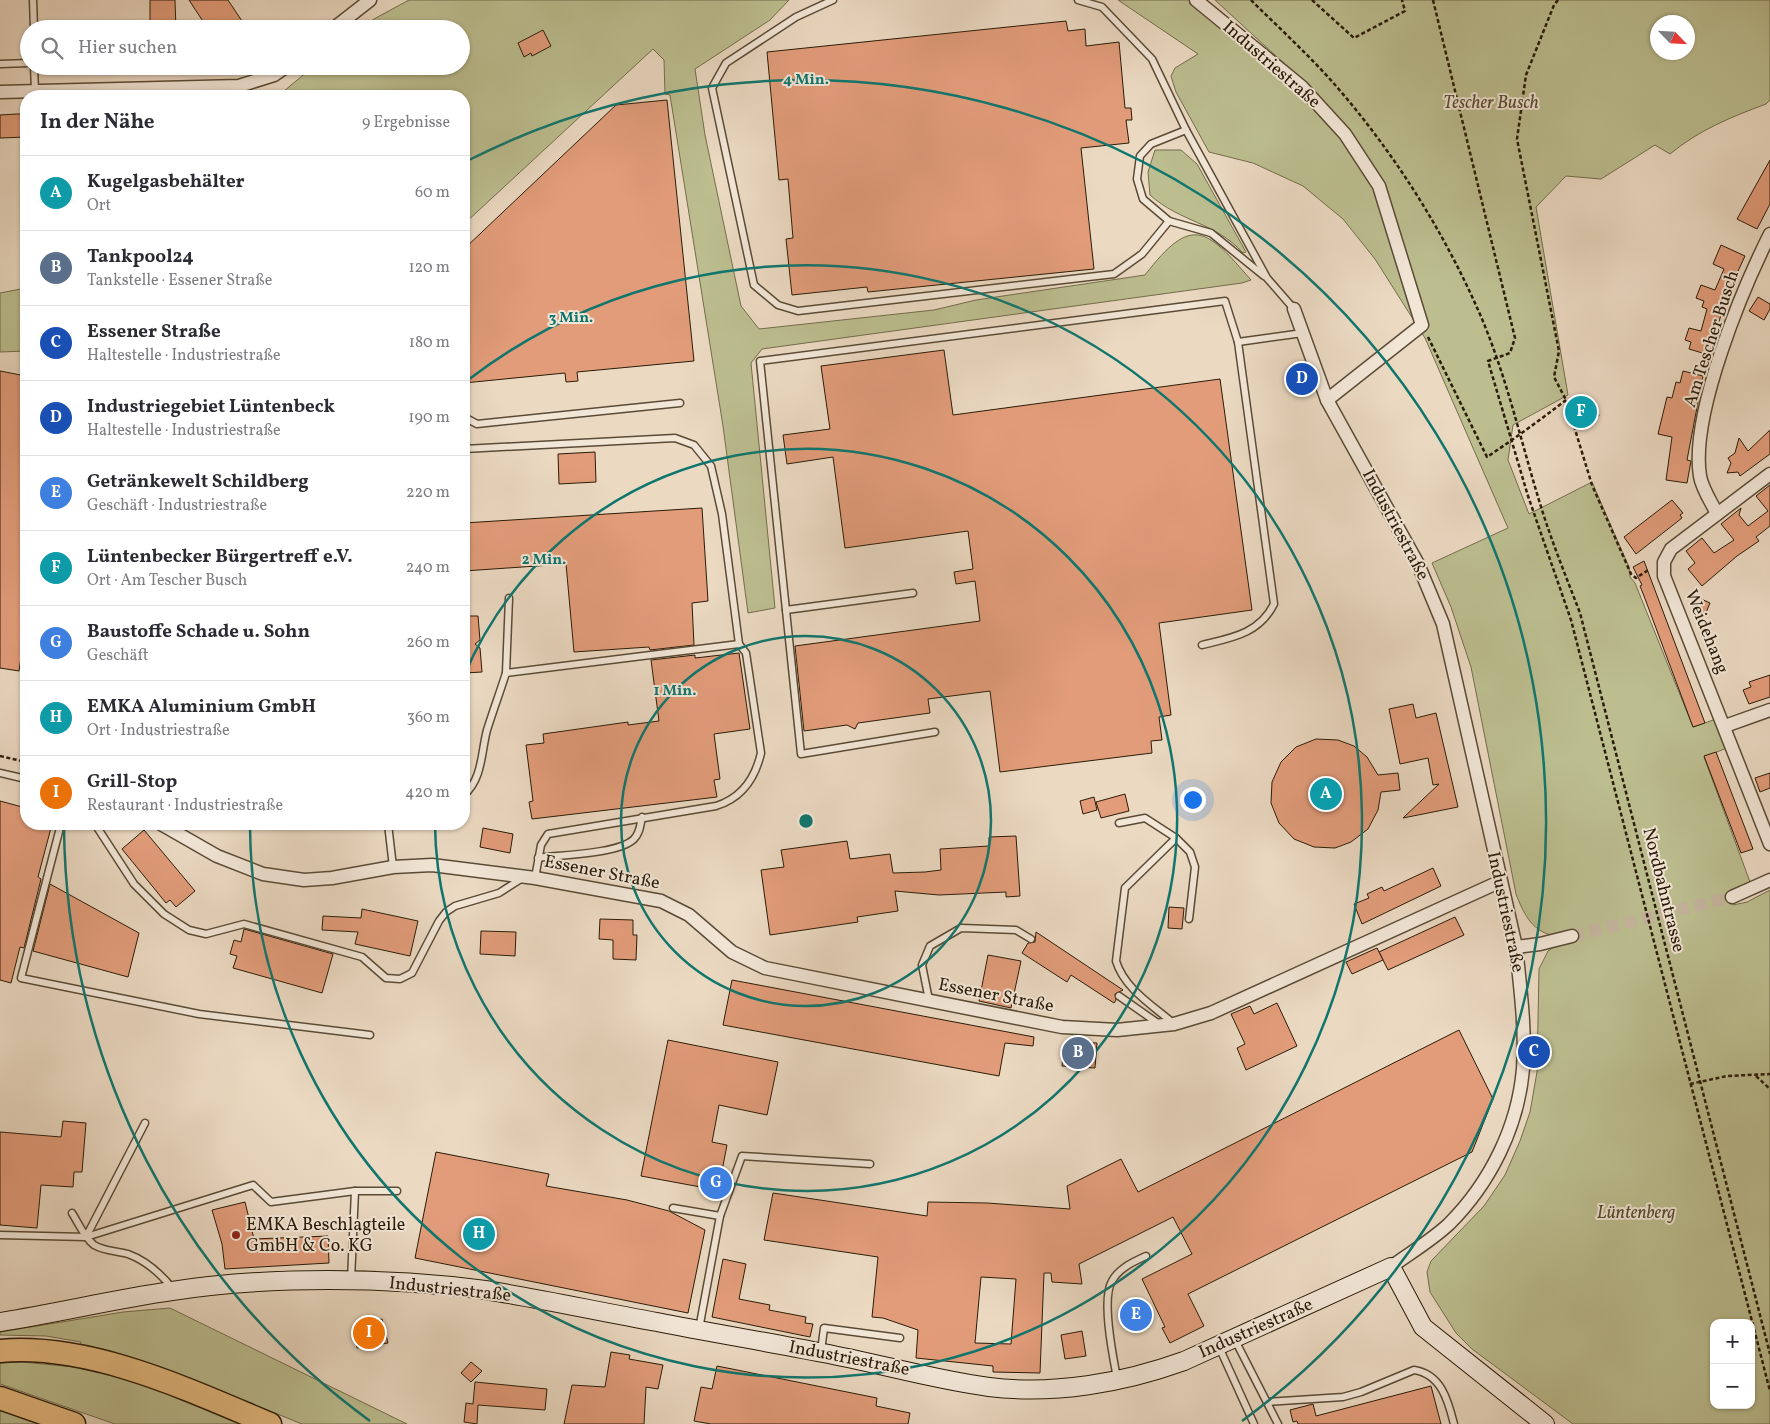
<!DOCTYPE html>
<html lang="de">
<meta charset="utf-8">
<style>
body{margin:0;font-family:Vollkorn,serif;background:#f2f2f3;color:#2b2b33}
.controls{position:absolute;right:15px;bottom:15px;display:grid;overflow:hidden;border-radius:10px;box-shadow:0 1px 4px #0004}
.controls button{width:45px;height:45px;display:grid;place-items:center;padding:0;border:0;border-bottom:1px solid #e1e1e2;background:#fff;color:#2b2b33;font:25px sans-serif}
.compass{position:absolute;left:1650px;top:15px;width:45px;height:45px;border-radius:50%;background:#fff;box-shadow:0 1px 4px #0004;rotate:115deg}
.you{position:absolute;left:1192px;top:799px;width:18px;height:18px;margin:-12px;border:4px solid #fff;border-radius:50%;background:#1a73e8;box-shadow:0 0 0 8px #1a73e833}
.badge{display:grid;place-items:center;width:32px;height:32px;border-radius:50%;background:#8f2418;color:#fff;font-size:16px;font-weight:700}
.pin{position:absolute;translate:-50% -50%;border:2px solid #fff;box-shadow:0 1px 5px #0006}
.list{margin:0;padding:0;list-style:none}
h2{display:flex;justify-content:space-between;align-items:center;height:65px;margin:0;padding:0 20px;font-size:21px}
h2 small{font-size:16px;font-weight:400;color:#7c7c81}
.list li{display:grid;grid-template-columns:32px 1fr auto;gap:15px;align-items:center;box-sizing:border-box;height:75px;padding:0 20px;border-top:1px solid #e1e1e2}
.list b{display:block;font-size:19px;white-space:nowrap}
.list p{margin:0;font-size:16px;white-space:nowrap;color:#7c7c81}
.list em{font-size:16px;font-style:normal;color:#7c7c81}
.icon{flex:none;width:28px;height:28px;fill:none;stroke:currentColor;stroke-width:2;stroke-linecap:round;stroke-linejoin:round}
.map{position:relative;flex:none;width:1770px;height:1424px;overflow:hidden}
.search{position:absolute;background:#fff;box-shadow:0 1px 4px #0004;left:20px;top:20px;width:450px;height:55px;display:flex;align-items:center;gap:12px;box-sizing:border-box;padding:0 18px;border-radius:28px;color:#7c7c81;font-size:19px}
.panel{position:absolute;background:#fff;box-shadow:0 1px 4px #0004;left:20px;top:90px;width:450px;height:740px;border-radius:20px}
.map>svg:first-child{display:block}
</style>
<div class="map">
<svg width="1770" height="1424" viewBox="0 0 1770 1424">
<rect width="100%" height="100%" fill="#ebd9c2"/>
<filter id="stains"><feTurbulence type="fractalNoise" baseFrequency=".004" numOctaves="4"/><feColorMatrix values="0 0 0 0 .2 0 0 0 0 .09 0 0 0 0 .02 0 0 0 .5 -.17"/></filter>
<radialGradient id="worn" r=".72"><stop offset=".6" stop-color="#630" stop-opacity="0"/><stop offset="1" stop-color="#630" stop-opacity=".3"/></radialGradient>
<!-- green -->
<g fill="#bcbe90" stroke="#736d4c" fill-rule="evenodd">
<path d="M409 0H789L770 20 695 69 705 135 741 306 759 329 934 310 976 300 1145 275C1192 214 1206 228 1251 280L1242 283 762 349 751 363 775 608 748 613 723 426 670 95 665 94 664 60 653 49 464 224V96H278L314 66H461V29H362L374 19Z"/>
<path d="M1118 0H1202L1290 69 1215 0H1770V100L1766 104C1731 117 1699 130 1670 154L1655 145 1601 179 1566 176 1536 207 1568 395 1513 425 1508 460 1529 514 1592 482 1629 567 1630 577 1635 583 1693 727 1716 719 1727 748 1704 757 1750 882 1730 890 1733 905 1747 902 1770 890V1424H1573L1472 1349 1456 1333 1430 1292 1427 1272 1431 1261 1484 1206 1505 1175 1520 1141 1530 1112 1537 1072 1539 969 1548 951 1554 947 1551 935C1531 930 1523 912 1516 894L1471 667 1451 607 1432 563 1508 528 1425 338 1375 259 1343 219 1303 186 1253 163 1209 152 1176 92 1171 76 1175 68 1198 54ZM1658 22H1688V52H1658ZM1714 1323H1751V1405H1714Z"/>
<path d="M1155 150H1181L1197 164 1246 252 1243 253C1215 222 1180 222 1150 195L1148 172Z"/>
<polygon points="26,288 26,351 0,352 0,293"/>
<polygon points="170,1308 407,1424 302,1424 179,1374 134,1358 80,1346 81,1342 46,1336 0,1335 0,1332 123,1312"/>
<polygon points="23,1362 74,1367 99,1373 100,1368 254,1424 115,1424 0,1384 0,1363"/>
<polygon points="0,1403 59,1424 0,1424"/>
</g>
<!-- building -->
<g fill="#e29c7a" stroke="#2a1c08" fill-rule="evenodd">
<polygon points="150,0 175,0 176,29 150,29"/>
<polygon points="189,0 228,0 242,21 230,29 208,29"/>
<polygon points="1066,21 1068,31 1085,29 1086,46 1119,42 1125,108 1131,108 1132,120 1126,120 1129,143 1081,148 1094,269 868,292 867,287 792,295 786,239 793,238 788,179 779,180 767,52"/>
<polygon points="543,30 551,46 532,56 531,53 524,57 518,43"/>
<polygon points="667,100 694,361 577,372 578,381 566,382 565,373 464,383 464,249 616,105"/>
<polygon points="17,114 26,114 26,137 0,138 0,115"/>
<polygon points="1770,160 1770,204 1757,229 1737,219"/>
<polygon points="1721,245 1745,256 1727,295 1709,355 1689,349 1691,342 1685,340 1689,328 1701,331 1707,309 1702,307 1704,301 1696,298 1701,285 1715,290 1724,269 1713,264"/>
<polygon points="1758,297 1770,304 1770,309 1764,320 1749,311"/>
<polygon points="944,350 953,415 1220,379 1252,610 1159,623 1171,715 1159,717 1162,740 1151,741 1152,753 1000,772 990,691 928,699 930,713 858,723 855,729 847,725 804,731 795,646 980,621 975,581 956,584 954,572 973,569 968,531 845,548 833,457 787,464 783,435 830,429 821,366"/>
<polygon points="0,371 26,376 26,626 19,671 0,668"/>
<polygon points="1683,371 1703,376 1687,460 1691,461 1687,483 1666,480 1672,437 1658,434 1667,397 1672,398 1676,382 1680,383"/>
<polygon points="1595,401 1599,416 1577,422 1572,407"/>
<polygon points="1770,430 1770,454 1740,476 1738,472 1727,473 1731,463 1728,458 1735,453 1739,438 1748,451"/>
<polygon points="595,452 596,482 559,484 558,454"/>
<polygon points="1770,485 1770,526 1756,537 1759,541 1737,556 1702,586 1688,569 1695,563 1686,551 1702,538 1714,553 1734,540 1721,524 1741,508 1739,515 1748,526 1768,511 1756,496"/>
<polygon points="1672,500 1683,513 1680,515 1682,518 1636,554 1624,537"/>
<polygon points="702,508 708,601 692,603 694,645 650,650 649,647 574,652 566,564 464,571 464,523"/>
<polygon points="1644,561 1705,723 1693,727 1644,596 1640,586 1642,585 1633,567"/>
<polygon points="1697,597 1710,603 1705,615 1692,610"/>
<polygon points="464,616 478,616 480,640 475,644 480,648 482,672 464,673"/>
<polygon points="739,653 750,729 714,734 720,779 714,780 717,797 532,819 529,802 533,801 526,745 544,743 543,734 628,722 628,725 659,721 651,660 695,655 695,658"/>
<polygon points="1770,675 1770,697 1749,704 1743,690 1751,687 1749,682"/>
<polygon points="1413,704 1416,718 1436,713 1458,807 1403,818 1439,784 1433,785 1428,758 1400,764 1389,709"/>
<polygon points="1316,739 1338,740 1354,746 1367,757 1378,775 1398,773 1400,790 1381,792 1378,810 1368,829 1351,842 1335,848 1314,847 1294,839 1279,823 1271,803 1272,782 1281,762 1296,747"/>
<polygon points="1716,752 1753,849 1741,853 1704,756"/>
<polygon points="1770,773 1770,788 1760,792 1755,778"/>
<polygon points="1125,794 1129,811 1101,818 1096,802"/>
<polygon points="1094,797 1097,810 1083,814 1080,801"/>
<polygon points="0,801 26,808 26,824 52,824 38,877 41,879 24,948 20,947 11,983 0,980"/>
<polygon points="483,828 513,834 510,853 480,847"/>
<polygon points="144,830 195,891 176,907 170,900 166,903 122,849"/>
<polygon points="1016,836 1020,896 1006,897 1006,892 939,895 895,891 898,911 857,917 858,922 770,935 761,870 784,867 781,850 847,841 850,859 890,854 893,873 925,872 941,870 940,849 989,846 989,837"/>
<polygon points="1433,868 1441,886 1362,924 1354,904 1369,898 1367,894 1382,887 1384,891"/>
<polygon points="50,884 139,933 128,977 33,951"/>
<polygon points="1169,907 1184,908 1182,929 1168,928"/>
<polygon points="362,909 418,921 410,956 355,944 358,932 322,930 323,916 361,918"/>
<polygon points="1455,917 1464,935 1388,970 1379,952"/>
<polygon points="600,919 633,920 633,935 637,935 636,960 613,959 613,940 599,939"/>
<polygon points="244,929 333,954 322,993 233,968 237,956 230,954 234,940 241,942"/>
<polygon points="481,931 516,932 515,956 480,954"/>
<polygon points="1036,932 1123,990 1115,994 1116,1000 1114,1003 1071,975 1067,982 1022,953 1028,943 1035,942"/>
<polygon points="1377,948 1383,960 1352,974 1346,962"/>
<polygon points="988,955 1021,961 1011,1008 979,1001"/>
<polygon points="732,980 1034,1037 1033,1046 1005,1043 999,1076 723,1025"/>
<polygon points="1277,1003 1297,1046 1246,1070 1237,1048 1245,1044 1231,1014 1250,1006 1254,1014"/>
<path d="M1459 1030 1493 1099 1472 1152 1188 1294 1204 1326 1170 1343 1162 1328 1165 1327 1142 1279 1192 1254 1173 1217 1079 1264 1082 1284 1052 1282 1051 1273H1044L1040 1373 993 1372V1366L916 1358 918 1330 883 1318 872 1317 878 1257 764 1240 773 1193 927 1216 928 1202 987 1203 1070 1209 1067 1186 1121 1159 1138 1192ZM981 1277 1016 1279 1011 1344 975 1343Z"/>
<polygon points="668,1040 778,1062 767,1115 719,1105 712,1142 727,1145 717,1197 705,1195 706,1188 641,1176"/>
<polygon points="1074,1042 1097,1043 1095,1068 1062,1066 1064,1045 1074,1045"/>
<polygon points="63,1121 86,1123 82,1172 74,1172 73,1187 41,1185 37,1228 0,1225 0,1132 61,1137"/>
<polygon points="436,1152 549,1174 546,1186 627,1200 669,1211 705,1230 688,1313 415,1258"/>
<polygon points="245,1202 254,1239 328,1236 329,1263 225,1269 222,1244 212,1210"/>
<polygon points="723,1259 746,1264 739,1299 770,1305 769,1310 806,1317 805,1323 813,1324 810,1337 712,1317"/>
<polygon points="382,1319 388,1343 357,1348 354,1329 369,1326 368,1322"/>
<polygon points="1082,1331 1086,1356 1065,1359 1061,1335"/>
<polygon points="611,1352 630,1355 629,1359 663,1365 658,1389 646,1387 644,1424 564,1424 572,1385 605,1387"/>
<polygon points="471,1362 482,1371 471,1382 461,1373"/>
<polygon points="717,1366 877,1398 876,1406 910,1413 908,1424 711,1424 694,1421 701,1387 712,1389"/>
<polygon points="475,1382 547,1389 545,1410 478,1405 477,1424 464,1422 466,1403 473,1404"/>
<polygon points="1431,1386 1441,1424 1298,1424 1297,1421 1293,1422 1290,1410 1313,1404 1316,1416"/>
</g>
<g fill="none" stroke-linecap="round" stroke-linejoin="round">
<!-- street-tunnel -->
<polyline stroke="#c4b39d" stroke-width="12" stroke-dasharray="12 6" stroke-linecap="butt" points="1572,936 1732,897"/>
<!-- lane casing -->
<g stroke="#5a4b36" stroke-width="9">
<g id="lane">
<polyline points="33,0 34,29"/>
<polyline points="833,0 796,17 726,63 712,88 754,285 778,305 798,311 1114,274 1142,254 1169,221"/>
<polyline points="1078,0 1102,7 1152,59 1186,130 1267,278 1294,309"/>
<polyline points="0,64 29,63"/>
<polyline points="34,66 35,91"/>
<polyline points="1186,130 1151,144 1140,156 1137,179 1143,199 1169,221 1211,233 1264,276"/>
<polyline points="464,417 477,424 680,403"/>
<path d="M464 449 675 438 694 445 711 466 722 514 739 644 746 653 761 753C755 779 742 798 716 806L548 834 541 845 535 878"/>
<polyline points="786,610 913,593"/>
<path d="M1202 645C1231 638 1259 634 1274 604L1238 342"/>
<polyline points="506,673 509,598"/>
<polyline points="935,732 801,754 760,361 1225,301 1238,342 1303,333"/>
<polyline points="0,773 26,779"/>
<path d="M464 795C483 778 481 752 487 730 493 711 500 692 506 673L739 644"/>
<path d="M1119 823 1145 818 1176 838 1125 888 1116 961C1124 988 1152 1005 1173 1023"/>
<polyline points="61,824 21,978 199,1014 370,1035"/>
<polyline points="95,824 134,884 164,914 189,930 206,934 244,924 362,957 386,978 400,979 412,973 439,921 446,912 455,906 499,893 524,877"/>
<polyline points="388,824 393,867"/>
<polyline points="1176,838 1190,852 1195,867 1189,919"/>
<path d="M538 858C560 855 619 854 634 839 640 833 640 826 642 817"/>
<polyline points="1119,996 1159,1024"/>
<polyline points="929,1000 922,965 930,946 961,928 1016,930 1031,939"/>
<polyline points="673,1208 720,1216"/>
<path d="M72 1213C79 1224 84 1237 94 1245 104 1251 117 1251 128 1254 147 1261 161 1274 173 1289"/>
<polyline points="0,1235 86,1237 253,1185 271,1202 355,1191"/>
<polyline points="86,1237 145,1123"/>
<polyline points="351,1280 355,1191 397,1191"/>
<polyline points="699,1329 720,1216 742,1156 870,1164"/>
<polyline points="1235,1340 1278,1424"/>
<polyline points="1219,1347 1254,1424"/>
<polyline points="821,1351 824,1328 900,1338"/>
<path d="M1117 1378C1113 1357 1101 1299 1112 1281 1119 1268 1133 1262 1146 1256"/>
<path d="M1267 1402 1343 1397 1361 1392 1414 1370C1441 1374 1448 1400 1454 1424"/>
</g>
</g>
<!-- street casing -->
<g stroke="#5a4b36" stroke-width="15">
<g id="street">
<polyline points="1196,0 1302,87 1345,134 1379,186 1422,325 1327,400"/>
<polyline points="333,29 370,0"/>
<polyline points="0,92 239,86 274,75 287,66"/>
<path d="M1294 309 1327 400 1418 564 1443 624 1516 947C1520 986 1526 1030 1523 1069 1518 1127 1490 1183 1449 1224 1432 1240 1410 1253 1391 1267"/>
<polyline points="1770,474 1671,549 1664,562 1664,576 1770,844"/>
<path d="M1717 514C1712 503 1702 489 1700 476 1690 415 1742 290 1770 234"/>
<polyline points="1725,726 1770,710"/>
<polyline points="161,824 217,856 263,874 304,880 332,878 393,867 432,865 535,878 661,901 689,915 732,952 765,968 1062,1027 1117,1030 1174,1024 1211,1013 1499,882"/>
<polyline points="1732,897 1770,880"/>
<polyline points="1516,947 1540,944 1572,936"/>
</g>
</g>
<!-- secondary casing -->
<g stroke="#2a1c08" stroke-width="20">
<path id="secondary" d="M0 1322C58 1313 115 1299 172 1291 268 1276 389 1277 485 1290 543 1299 600 1312 657 1322 712 1333 768 1342 823 1353 877 1363 935 1380 989 1387 1054 1395 1123 1383 1184 1361L1391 1267 1423 1327 1545 1424"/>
</g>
<!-- highway casing -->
<g stroke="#2a1c08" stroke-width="25">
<g id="highway">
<path d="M0 1351C90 1343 189 1390 270 1424"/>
<polyline points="0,1398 74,1424"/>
</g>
</g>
<!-- path -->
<g stroke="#2a1c08" stroke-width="2.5" stroke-dasharray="4 2.5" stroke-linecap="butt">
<path d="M1251 0C1279 28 1310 56 1336 86 1396 155 1446 235 1482 319 1508 381 1522 446 1542 510 1553 545 1567 579 1580 613L1770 1354"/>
<polyline points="1312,0 1354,38 1405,11 1402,0"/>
<polyline points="1433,0 1515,338 1510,353 1488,361 1528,496 1571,620 1770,1391"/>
<polyline points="1558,0 1554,5 1526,75 1517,139 1559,351 1554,377 1566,400 1592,485 1631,574 1636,578 1650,569"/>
<path d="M1428 337 1487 457C1514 439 1540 420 1566 400"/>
<polyline points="0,756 26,762"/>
<polyline points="1756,1076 1770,1089"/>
<polyline points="1690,1084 1727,1076 1770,1074"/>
</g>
<!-- lane -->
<use href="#lane" stroke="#f2e6d7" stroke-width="6"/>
<!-- street -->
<use href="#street" stroke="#f2e6d7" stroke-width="12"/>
<!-- secondary -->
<use href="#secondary" stroke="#f2e6d7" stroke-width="18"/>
<!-- highway -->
<use href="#highway" stroke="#e6bc81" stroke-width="22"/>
</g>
<!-- distance rings -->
<g fill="none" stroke="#0f766e" stroke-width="2.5">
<circle cx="806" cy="821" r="185"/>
<path d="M464 676A371 371 0 1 1 435 824"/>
<path d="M468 380A556 556 0 1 1 250 826"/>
<path d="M370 1421A742 742 0 0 1 64 827M469 160A742 742 0 0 1 1242 1421"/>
</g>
<!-- markers -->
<circle fill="#8f2418" stroke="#f2e6d7" stroke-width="2" cx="236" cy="1235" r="5"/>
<g text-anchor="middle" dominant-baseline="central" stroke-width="4" stroke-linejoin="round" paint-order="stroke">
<!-- street labels -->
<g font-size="18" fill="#2a1c08" stroke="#f2e6d7">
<text transform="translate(1271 65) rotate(41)">Industriestraße</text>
<text transform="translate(1712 339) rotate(-72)">Am Tescher Busch</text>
<text transform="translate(1395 525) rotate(62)">Industriestraße</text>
<text transform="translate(1706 632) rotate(68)">Weidehang</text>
<text transform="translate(602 873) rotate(11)">Essener Straße</text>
<text transform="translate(1663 890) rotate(76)">Nordbahntrasse</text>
<text transform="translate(1505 912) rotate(78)">Industriestraße</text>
<text transform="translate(996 996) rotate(11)">Essener Straße</text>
<text transform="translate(450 1290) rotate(6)">Industriestraße</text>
<text transform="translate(1256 1329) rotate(-24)">Industriestraße</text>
<text transform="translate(849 1359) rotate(11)">Industriestraße</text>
</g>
<!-- park labels -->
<g font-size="18" font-style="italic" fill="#564d31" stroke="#f2e6d7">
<text x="1491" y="103">Tescher Busch</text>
<text x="1636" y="1213">Lüntenberg</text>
</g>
<!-- poi labels -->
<g font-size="18" fill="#2a1c08" stroke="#f2e6d7" text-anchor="start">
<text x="246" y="1225">EMKA Beschlagteile<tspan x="246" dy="21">GmbH &amp; Co. KG</tspan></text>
</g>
</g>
<circle cx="806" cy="821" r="8" fill="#0f766e" stroke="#f2e6d7" stroke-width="2.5"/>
<g font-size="15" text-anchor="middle" font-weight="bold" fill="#0f766e" stroke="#f2e6d7" stroke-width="4" stroke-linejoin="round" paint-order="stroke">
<text x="806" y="84">4 Min.</text>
<text x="571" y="322">3 Min.</text>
<text x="544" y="564">2 Min.</text>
<text x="675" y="695">1 Min.</text>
</g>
<rect width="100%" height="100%" filter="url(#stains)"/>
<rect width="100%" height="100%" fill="url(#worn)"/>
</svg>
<div class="controls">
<button>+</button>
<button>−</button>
</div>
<svg class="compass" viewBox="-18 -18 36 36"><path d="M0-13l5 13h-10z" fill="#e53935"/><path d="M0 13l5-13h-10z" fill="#7c7c81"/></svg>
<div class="you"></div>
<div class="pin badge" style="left:1326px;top:794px;background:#0f9aa8">A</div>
<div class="pin badge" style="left:1078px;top:1053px;background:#5c6f8a">B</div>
<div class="pin badge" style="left:1534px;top:1052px;background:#1a4fb4">C</div>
<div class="pin badge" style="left:1302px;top:379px;background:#1a4fb4">D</div>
<div class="pin badge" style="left:1136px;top:1315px;background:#3f7fe0">E</div>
<div class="pin badge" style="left:1581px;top:412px;background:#0f9aa8">F</div>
<div class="pin badge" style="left:716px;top:1183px;background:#3f7fe0">G</div>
<div class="pin badge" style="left:479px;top:1234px;background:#0f9aa8">H</div>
<div class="pin badge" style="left:369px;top:1333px;background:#e8710a">I</div>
<div class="search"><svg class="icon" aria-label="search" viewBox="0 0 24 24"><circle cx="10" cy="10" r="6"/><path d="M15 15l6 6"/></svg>Hier suchen</div>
<section class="panel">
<h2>In der Nähe<small>9 Ergebnisse</small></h2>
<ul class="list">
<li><span class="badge" style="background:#0f9aa8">A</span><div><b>Kugelgasbehälter</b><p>Ort</p></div><em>60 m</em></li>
<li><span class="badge" style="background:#5c6f8a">B</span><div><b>Tankpool24</b><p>Tankstelle · Essener Straße</p></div><em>120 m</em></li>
<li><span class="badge" style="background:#1a4fb4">C</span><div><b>Essener Straße</b><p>Haltestelle · Industriestraße</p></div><em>180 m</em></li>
<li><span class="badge" style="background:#1a4fb4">D</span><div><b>Industriegebiet Lüntenbeck</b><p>Haltestelle · Industriestraße</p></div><em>190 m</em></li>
<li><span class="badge" style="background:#3f7fe0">E</span><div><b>Getränkewelt Schildberg</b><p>Geschäft · Industriestraße</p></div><em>220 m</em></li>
<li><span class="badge" style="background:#0f9aa8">F</span><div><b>Lüntenbecker Bürgertreff e.V.</b><p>Ort · Am Tescher Busch</p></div><em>240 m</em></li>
<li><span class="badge" style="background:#3f7fe0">G</span><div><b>Baustoffe Schade u. Sohn</b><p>Geschäft</p></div><em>260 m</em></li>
<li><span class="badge" style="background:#0f9aa8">H</span><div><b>EMKA Aluminium GmbH</b><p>Ort · Industriestraße</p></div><em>360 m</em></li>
<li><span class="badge" style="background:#e8710a">I</span><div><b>Grill-Stop</b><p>Restaurant · Industriestraße</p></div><em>420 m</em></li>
</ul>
</section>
</div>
